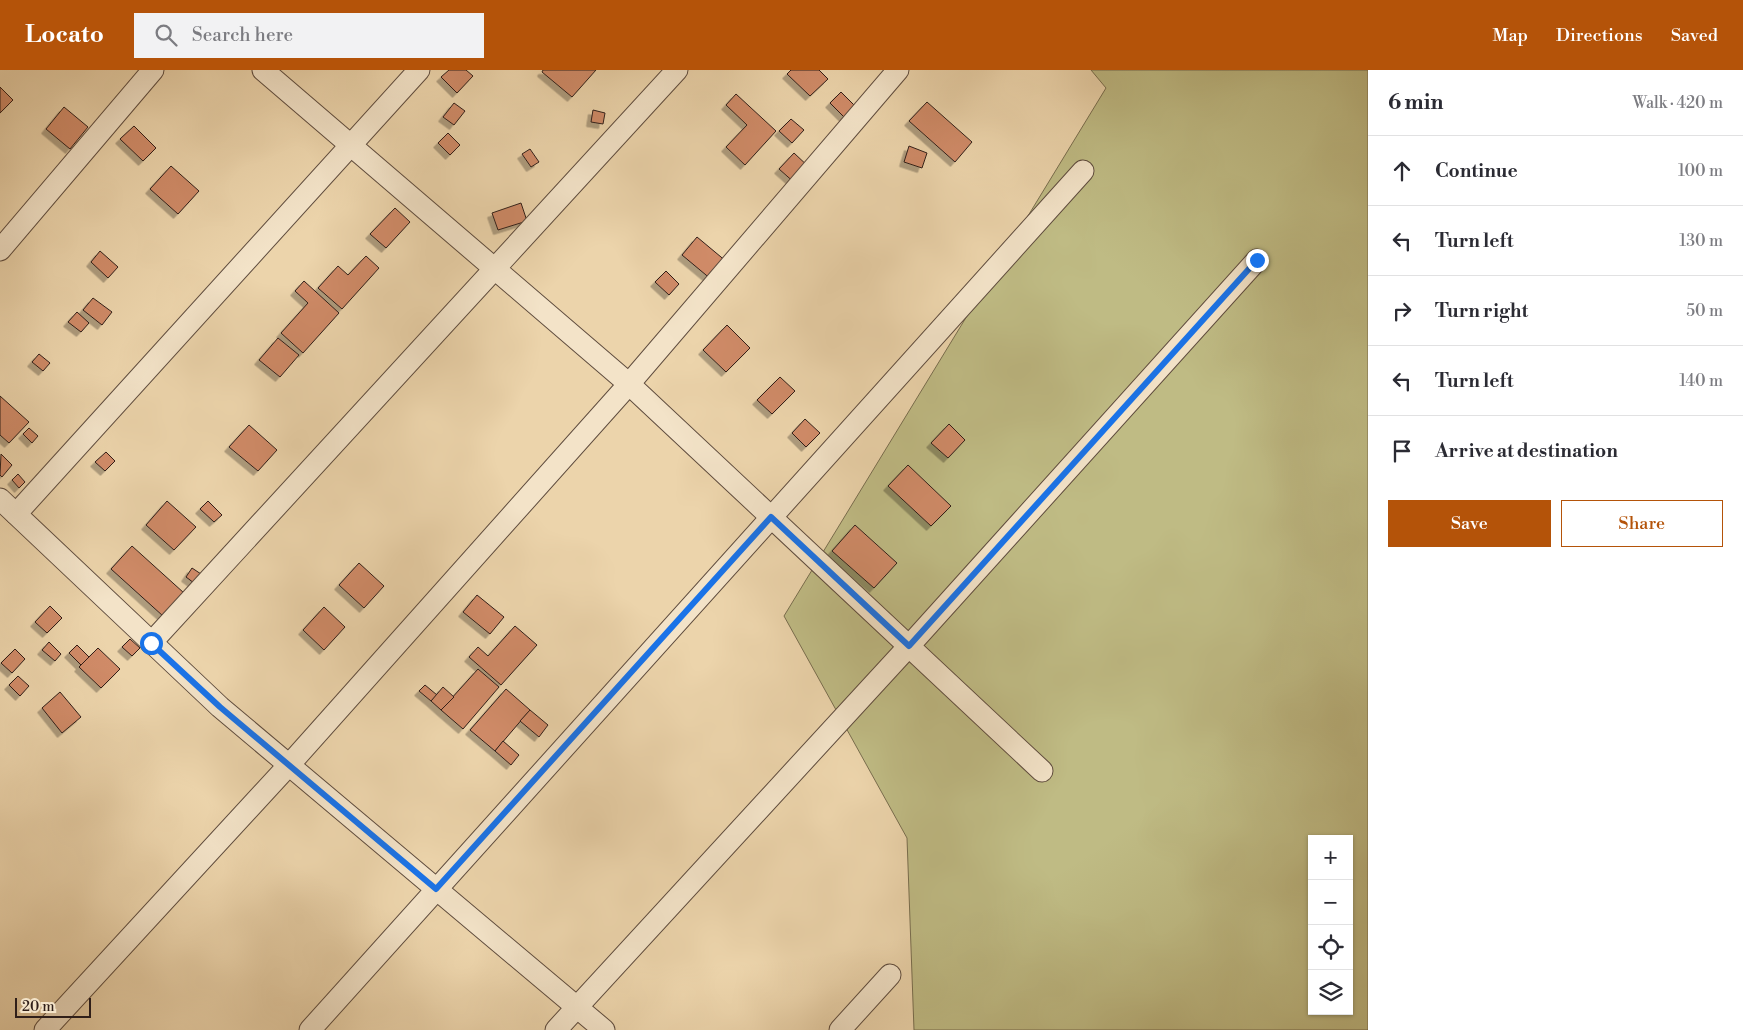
<!DOCTYPE html>
<meta charset="utf-8">
<style>
body{margin:0;font-family:"Libre Bodoni",serif;background:#f2f2f3;color:#2b2b33}
.controls{position:absolute;right:15px;bottom:15px;display:grid;overflow:hidden;border-radius:0px;box-shadow:0 1px 4px #0004}
.controls button{width:45px;height:45px;display:grid;place-items:center;padding:0;border:0;border-bottom:1px solid #e1e1e2;background:#fff;color:#2b2b33;font:25px sans-serif}
.scale{position:absolute;left:15px;bottom:12px;width:76px;box-sizing:border-box;padding-left:5px;border:2px solid #301f19;border-top:0;font-size:14px;line-height:18px;white-space:nowrap;color:#301f19;-webkit-text-stroke:4px #f3e3c8;paint-order:stroke}
.stop{position:absolute;width:15px;height:15px;margin:-11px;border:4px solid #1a73e8;border-radius:50%;background:#fff}
.stop.end{background:#1a73e8;border-color:#fff;box-shadow:0 1px 5px #0008}
.list{margin:0;padding:0;list-style:none}
h2{display:flex;justify-content:space-between;align-items:center;height:65px;margin:0;padding:0 20px;font-size:21px}
h2 small{font-size:16px;font-weight:400;color:#7c7c81}
.list li{display:grid;grid-template-columns:32px 1fr auto;gap:15px;align-items:center;box-sizing:border-box;height:70px;padding:0 20px;border-top:1px solid #e1e1e2}
.list b{display:block;font-size:19px;white-space:nowrap}
.list em{font-size:16px;font-style:normal;color:#7c7c81}
.actions{display:flex;gap:10px;padding:15px 20px}
.actions a{flex:1;padding:11px 0;border:1px solid #b45309;border-radius:0px;text-align:center;font-size:18px;color:#b45309}
.actions .main{background:#b45309;color:#fff}
.icon{flex:none;width:28px;height:28px;fill:none;stroke:currentColor;stroke-width:2;stroke-linecap:round;stroke-linejoin:round}
.map{position:relative;flex:none;width:1368px;height:960px;overflow:hidden}
header{display:flex;align-items:center;gap:30px;box-sizing:border-box;height:70px;padding:0 25px;background:#b45309;color:#fff}
header strong{font-size:24px}
nav{display:flex;gap:28px;margin-inline-start:auto;font-size:18px}
.search{width:350px;height:45px;background:#f2f2f3;display:flex;align-items:center;gap:12px;box-sizing:border-box;padding:0 18px;border-radius:0px;color:#7c7c81;font-size:19px}
main{display:flex}
aside{flex:1;background:#fff}
.map>svg:first-child{display:block}
</style>
<header>
<strong>Locato</strong>
<div class="search"><svg class="icon" aria-label="search" viewBox="0 0 24 24"><circle cx="10" cy="10" r="6"/><path d="M15 15l6 6"/></svg>Search here</div>
<nav><a>Map</a><a>Directions</a><a>Saved</a></nav>
</header>
<main>
<div class="map">
<svg width="1368" height="960" viewBox="0 0 1368 960">
<defs>
<filter id="shadow"><feDropShadow dx="-4.5" dy="4.5" stdDeviation="0" flood-color="#0004"/></filter>
</defs>
<rect width="100%" height="100%" fill="#ecd4ab"/>
<filter id="stains"><feTurbulence type="fractalNoise" baseFrequency=".004" numOctaves="4"/><feColorMatrix values="0 0 0 0 .2 0 0 0 0 .09 0 0 0 0 .02 0 0 0 .5 -.17"/></filter>
<radialGradient id="worn" r=".72"><stop offset=".6" stop-color="#630" stop-opacity="0"/><stop offset="1" stop-color="#630" stop-opacity=".3"/></radialGradient>
<!-- green -->
<path fill="#bfbb84" stroke="#786d4e" fill-rule="evenodd" d="M1091 0H1368V960H914L907 768 784 546 1106 18ZM1312 769H1349V941H1312Z"/>
<!-- building -->
<g fill="#d08b68" stroke="#301f19" filter="url(#shadow)">
<polygon points="449,0 466,0 473,6 457,23 441,7"/>
<polygon points="543,0 596,0 572,27 542,2"/>
<polygon points="791,0 819,0 828,9 810,26 787,4"/>
<polygon points="0,17 13,30 0,43"/>
<polygon points="841,22 859,40 848,51 830,33"/>
<polygon points="736,24 776,61 745,95 726,77 747,55 726,35"/>
<polygon points="927,32 972,72 955,92 909,51"/>
<polygon points="454,33 465,41 454,55 443,47"/>
<polygon points="64,37 88,57 70,79 46,59"/>
<polygon points="593,40 605,43 603,54 591,52"/>
<polygon points="791,49 804,60 792,73 779,61"/>
<polygon points="134,56 156,78 143,91 120,69"/>
<polygon points="448,63 460,75 450,85 438,73"/>
<polygon points="909,76 927,83 922,98 904,92"/>
<polygon points="530,79 539,92 531,97 522,84"/>
<polygon points="794,83 811,99 796,114 779,99"/>
<polygon points="171,96 199,121 178,144 150,119"/>
<polygon points="521,133 527,151 498,160 492,143"/>
<polygon points="395,138 410,152 386,178 370,164"/>
<polygon points="697,167 727,192 712,210 682,185"/>
<polygon points="100,181 118,197 108,208 91,192"/>
<polygon points="366,186 379,198 342,239 318,218 338,196 348,205"/>
<polygon points="666,201 679,214 669,225 655,212"/>
<polygon points="304,211 339,243 303,283 281,263 308,233 295,221"/>
<polygon points="93,228 112,242 102,255 83,240"/>
<polygon points="77,242 89,253 81,262 68,252"/>
<polygon points="727,255 750,278 726,302 703,280"/>
<polygon points="278,268 299,285 280,307 259,290"/>
<polygon points="39,284 50,293 43,301 32,292"/>
<polygon points="780,307 795,321 772,344 757,330"/>
<polygon points="0,326 29,352 9,373 0,365"/>
<polygon points="805,349 820,363 806,377 792,363"/>
<polygon points="949,354 965,370 948,388 931,373"/>
<polygon points="249,355 277,380 258,401 229,377"/>
<polygon points="29,358 38,366 32,373 23,364"/>
<polygon points="106,382 115,391 105,401 95,392"/>
<polygon points="1,384 12,395 2,407 0,405"/>
<polygon points="908,395 951,436 931,456 888,416"/>
<polygon points="18,404 25,412 19,418 12,410"/>
<polygon points="167,431 196,457 174,480 146,455"/>
<polygon points="208,431 222,445 214,452 200,439"/>
<polygon points="855,455 897,493 874,518 832,481"/>
<polygon points="132,476 184,523 163,546 111,499"/>
<polygon points="359,493 384,516 364,538 339,515"/>
<polygon points="192,498 201,504 194,513 186,507"/>
<polygon points="477,525 504,547 490,564 463,542"/>
<polygon points="50,536 62,548 47,563 35,552"/>
<polygon points="324,537 345,557 324,580 303,560"/>
<polygon points="515,556 537,575 501,615 469,587 478,577 488,586"/>
<polygon points="130,569 140,578 132,586 122,577"/>
<polygon points="49,572 61,584 55,591 42,580"/>
<polygon points="77,575 89,587 81,595 69,583"/>
<polygon points="98,578 120,599 101,618 79,597"/>
<polygon points="15,579 25,589 12,603 1,593"/>
<polygon points="478,599 499,617 463,659 441,640"/>
<polygon points="18,606 29,616 20,626 9,615"/>
<polygon points="425,615 437,625 431,631 419,621"/>
<polygon points="443,617 454,627 441,640 431,631"/>
<polygon points="506,619 530,640 495,681 470,660"/>
<polygon points="60,622 81,647 62,663 42,638"/>
<polygon points="530,640 548,655 539,667 520,651"/>
<polygon points="503,671 519,685 511,695 495,681"/>
</g>
<g fill="none" stroke-linecap="round" stroke-linejoin="round">
<!-- street casing -->
<g stroke="#5f4c3e" stroke-width="23">
<g id="street">
<polyline points="263,0 629,314 1042,701"/>
<polyline points="0,180 153,0"/>
<polyline points="0,429 220,637 604,960"/>
<polyline points="16,444 419,0"/>
<polyline points="151,573 677,0"/>
<polyline points="45,960 289,695 629,314 898,0"/>
<polyline points="310,960 1083,101"/>
<polyline points="556,960 909,576 1257,190"/>
<polyline points="840,960 890,905"/>
</g>
</g>
<!-- street -->
<use href="#street" stroke="#f3e3c8" stroke-width="21"/>
</g>
<g fill="none" stroke-linecap="round" stroke-linejoin="round">
<!-- route -->
<polyline stroke="#1a73e8" stroke-width="6" points="151,573 220,637 436,819 771,447 909,576 1257,190"/>
</g>
<rect width="100%" height="100%" filter="url(#stains)"/>
<rect width="100%" height="100%" fill="url(#worn)"/>
</svg>
<div class="controls">
<button>+</button>
<button>−</button>
<button><svg class="icon" aria-label="locate" viewBox="0 0 24 24"><circle cx="12" cy="12" r="6"/><path d="M12 2v4M12 18v4M2 12h4M18 12h4"/></svg></button>
<button><svg class="icon" aria-label="layers" viewBox="0 0 24 24"><path d="M12 4l9 5-9 5-9-5zM3 14l9 5 9-5"/></svg></button>
</div>
<div class="scale">20 m</div>
<div class="stop" style="left:151px;top:573px"></div>
<div class="stop end" style="left:1257px;top:190px"></div>
</div>
<aside>
<h2>6 min<small>Walk · 420 m</small></h2>
<ul class="list">
<li><svg class="icon" aria-label="ahead" viewBox="0 0 24 24"><path d="M12 20V5M6 11l6-6 6 6"/></svg><div><b>Continue</b></div><em>100 m</em></li>
<li><svg class="icon" aria-label="left" viewBox="0 0 24 24"><path d="M17 20v-9H6M10 6l-5 5 5 5"/></svg><div><b>Turn left</b></div><em>130 m</em></li>
<li><svg class="icon" aria-label="right" viewBox="0 0 24 24"><path d="M7 20v-9h11M14 6l5 5-5 5"/></svg><div><b>Turn right</b></div><em>50 m</em></li>
<li><svg class="icon" aria-label="left" viewBox="0 0 24 24"><path d="M17 20v-9H6M10 6l-5 5 5 5"/></svg><div><b>Turn left</b></div><em>140 m</em></li>
<li><svg class="icon" aria-label="arrive" viewBox="0 0 24 24"><path d="M6 21V4h12l-3 4 3 4H6"/></svg><div><b>Arrive at destination</b></div></li>
</ul>
<div class="actions"><a class="main">Save</a><a>Share</a></div>
</aside>
</main>
